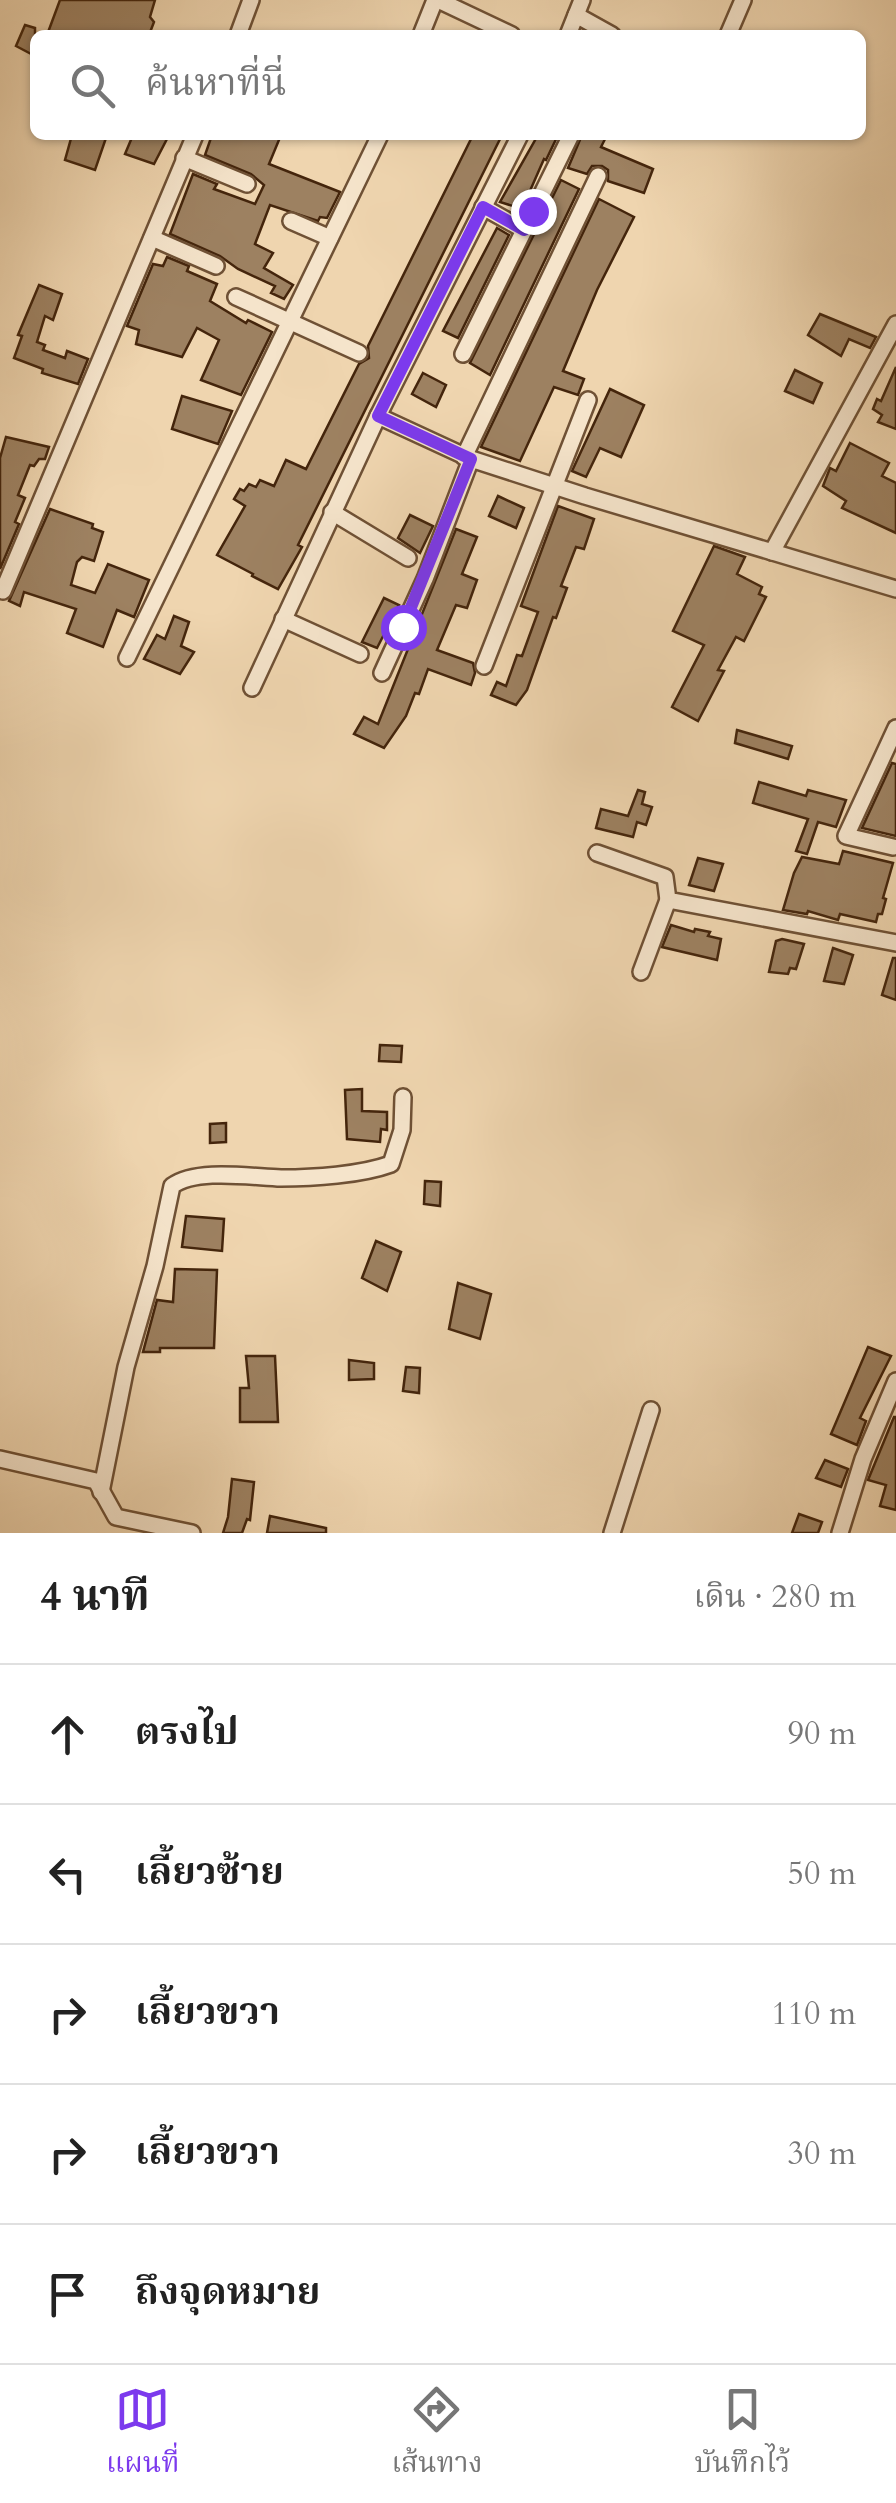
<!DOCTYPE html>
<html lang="th">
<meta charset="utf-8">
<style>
body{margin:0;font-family:Cardo,"Noto Serif Thai",serif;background:#f2f2f2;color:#222}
.stop{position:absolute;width:30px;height:30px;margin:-22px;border:8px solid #7c3aed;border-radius:50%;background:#fff}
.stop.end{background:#7c3aed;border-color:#fff;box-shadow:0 2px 10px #0008}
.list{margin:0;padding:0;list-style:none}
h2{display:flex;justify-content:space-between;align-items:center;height:130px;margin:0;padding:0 40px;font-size:42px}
h2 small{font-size:32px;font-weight:400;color:#767676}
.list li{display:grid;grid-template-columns:65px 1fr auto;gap:30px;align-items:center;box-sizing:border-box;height:140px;padding:0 40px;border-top:2px solid #e0e0e0}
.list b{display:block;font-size:38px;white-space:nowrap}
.list em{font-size:32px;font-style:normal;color:#767676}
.icon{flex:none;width:55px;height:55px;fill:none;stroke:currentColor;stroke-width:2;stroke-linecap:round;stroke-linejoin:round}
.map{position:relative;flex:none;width:896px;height:1533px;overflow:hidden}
.search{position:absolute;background:#fff;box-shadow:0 2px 8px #0004;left:30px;right:30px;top:30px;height:110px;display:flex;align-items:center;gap:25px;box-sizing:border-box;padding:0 35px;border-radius:15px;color:#767676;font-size:38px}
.sheet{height:830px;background:#fff}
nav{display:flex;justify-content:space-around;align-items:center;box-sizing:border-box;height:140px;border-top:2px solid #e0e0e0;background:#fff;font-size:28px;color:#767676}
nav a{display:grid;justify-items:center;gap:5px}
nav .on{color:#7c3aed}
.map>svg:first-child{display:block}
</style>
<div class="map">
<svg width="896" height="1533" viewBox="0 0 896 1533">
<rect width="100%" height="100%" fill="#efd5af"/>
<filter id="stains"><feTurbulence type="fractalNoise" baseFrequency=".002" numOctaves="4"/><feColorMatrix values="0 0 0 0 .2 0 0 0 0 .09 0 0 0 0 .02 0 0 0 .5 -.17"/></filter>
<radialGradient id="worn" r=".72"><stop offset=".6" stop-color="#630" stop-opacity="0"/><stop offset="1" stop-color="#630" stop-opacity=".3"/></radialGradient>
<!-- building -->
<g fill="#9d8161" stroke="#44250c" stroke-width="2.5">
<polygon points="60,0 155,0 150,17 154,22 149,35 47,35"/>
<polygon points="25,25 35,28 35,56 16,46"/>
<polygon points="72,135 107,135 95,170 65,160"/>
<polygon points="133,135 169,135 154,164 125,154"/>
<polygon points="212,135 281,135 269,164 340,192 327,218 320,217 318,221 270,205 255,244 273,253 264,268 293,285 284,299 271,293 275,286 238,269 220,256 170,234 193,174 217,184 214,189 255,204 264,185 251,174 205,155"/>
<polygon points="473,135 502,135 298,545 302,547 278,589 252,576 253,574 217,555 245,506 234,499 240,489 244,491 249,484 256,487 260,480 274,486 286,460 306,469 359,364 369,358 368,346"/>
<polygon points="538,135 558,135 546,160 544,159 522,209 500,202"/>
<polygon points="582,135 607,135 601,147 653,169 644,193 608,181 608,170 602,166 592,166 587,174 568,168"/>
<polygon points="561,180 579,189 490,375 470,363"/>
<polygon points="599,199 634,217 597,290 563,371 584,379 578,395 554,387 520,461 481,447"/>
<polygon points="497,228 509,235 458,338 443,331"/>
<polygon points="167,257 189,266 187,271 217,284 210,301 246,323 248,320 272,332 241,395 201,380 219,340 197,328 182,357 136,344 139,330 127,326 153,264 163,266"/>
<polygon points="39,285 62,294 53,320 45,316 37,342 45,345 43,350 65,358 67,351 88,359 78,384 42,373 43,369 14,358 22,336 18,335"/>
<polygon points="820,314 876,337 870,348 849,339 841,356 808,335"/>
<polygon points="896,367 896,429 878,422 882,415 873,409 877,399 881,401"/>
<polygon points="795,370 822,383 813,403 785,391"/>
<polygon points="423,373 446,385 436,407 412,394"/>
<polygon points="610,389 644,405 621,457 600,448 586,477 572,471"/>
<polygon points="182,396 232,411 218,444 172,429"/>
<polygon points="6,437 49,447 45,459 39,459 34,466 30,465 18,495 25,498 15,522 19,524 0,569 0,458"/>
<polygon points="850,443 889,463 882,476 896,483 896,533 842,508 846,501 823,486 830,468 836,471"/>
<polygon points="498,496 524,508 516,528 489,516"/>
<polygon points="558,506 594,519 584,549 576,547 561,586 567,588 556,618 553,617 527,690 516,705 491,695 497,682 506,686 517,655 522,656 538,612 521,606"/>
<polygon points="50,509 93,524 92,528 103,532 94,561 82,557 77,562 71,585 95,593 108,564 149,580 134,617 117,610 103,647 67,633 76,609 24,592 20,606 9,601"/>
<polygon points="410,515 433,526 420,553 398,538"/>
<polygon points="456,529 477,537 462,574 477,580 467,608 456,605 437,650 473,663 475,673 471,685 428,669 419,694 415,693 406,716 384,748 354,734 364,717 378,724"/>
<polygon points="714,546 745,557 737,574 762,587 759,594 766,597 744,641 736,637 718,670 724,671 698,721 672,707 704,645 673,631"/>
<polygon points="384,598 399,605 377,648 362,642"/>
<polygon points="174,616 189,622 181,646 194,652 180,674 144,659 157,635 165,639"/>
<polygon points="737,730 792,746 788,759 735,743"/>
<polygon points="892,763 896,764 896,836 862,828"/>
<polygon points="759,782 806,796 808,790 846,800 836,827 818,822 807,854 796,851 808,819 753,803"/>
<polygon points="638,790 645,792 642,804 652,807 646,825 637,822 633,837 596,828 601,809 628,816"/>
<polygon points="843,851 893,863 883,898 886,899 882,914 878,914 876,922 840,914 838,920 808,911 807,914 783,910 794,873 802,857 839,864"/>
<polygon points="698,858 723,864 714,891 689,885"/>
<polygon points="671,925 694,932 695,929 710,932 708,936 721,939 717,960 662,947"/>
<polygon points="782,939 804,944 796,969 790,968 788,974 769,972 776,941"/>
<polygon points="833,948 853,955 844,984 824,981"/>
<polygon points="893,958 896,958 896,1000 882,995"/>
<polygon points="380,1045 402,1046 401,1062 379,1061"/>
<polygon points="362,1089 362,1111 387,1112 387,1130 381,1129 380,1142 347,1139 345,1090"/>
<polygon points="226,1123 226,1142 210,1143 210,1124"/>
<polygon points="425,1181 441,1182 440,1206 424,1204"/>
<polygon points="186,1216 224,1219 222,1251 182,1247"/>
<polygon points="376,1241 401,1252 387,1291 362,1278"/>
<polygon points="175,1269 217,1270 214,1348 160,1348 160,1352 143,1352 157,1300 173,1302"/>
<polygon points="458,1283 491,1294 480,1339 449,1329"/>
<polygon points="868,1347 891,1356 860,1418 866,1421 857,1445 831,1434"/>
<polygon points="246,1356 275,1356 278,1422 240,1422 240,1388 249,1388"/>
<polygon points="349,1360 374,1363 374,1379 349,1380"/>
<polygon points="406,1367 420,1368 419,1393 403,1391"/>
<polygon points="894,1417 896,1417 896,1510 880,1506 886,1485 868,1480"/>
<polygon points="825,1460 848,1469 841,1487 816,1478"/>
<polygon points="232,1479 254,1482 250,1520 247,1519 242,1533 223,1533 228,1517"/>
<polygon points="799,1514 822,1522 818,1533 792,1533"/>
<polygon points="270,1516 326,1528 326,1533 267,1533"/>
</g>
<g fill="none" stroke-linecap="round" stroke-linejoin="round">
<!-- minor casing -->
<g stroke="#6f5135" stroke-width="20">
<g id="minor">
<polyline points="438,0 512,35"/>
<polyline points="576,15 612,35"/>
<polyline points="238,35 251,0"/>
<polyline points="421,35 435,0"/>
<polyline points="568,35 582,0"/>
<polyline points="728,35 743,0"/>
<polyline points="184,158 247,184"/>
<polyline points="483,207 524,230"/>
<polyline points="291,221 330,238"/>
<polyline points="152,238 216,266"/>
<polyline points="236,297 359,353"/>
<polyline points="463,354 571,135"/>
<polyline points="378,416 471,459 585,496 896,589"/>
<polyline points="464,457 598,176"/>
<polyline points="332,512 408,558"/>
<polyline points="772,552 896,324"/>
<polyline points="3,591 195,135"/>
<polyline points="283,619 360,654"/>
<polyline points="127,658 380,135"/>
<polyline points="484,666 588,400"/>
<polyline points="382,673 425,579 471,459"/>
<polyline points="252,688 378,416 520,135"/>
<polyline points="893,847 846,836 896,728"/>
<polyline points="597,853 665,877 668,900 896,943"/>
<polyline points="641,972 668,900"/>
<polyline points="0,1459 96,1481 116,1517 192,1533"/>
<path d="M101 1492 126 1367 155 1266 172 1186C196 1168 251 1177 281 1178 313 1178 361 1175 391 1164L402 1130 403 1097"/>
<polyline points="612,1533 651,1410"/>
<polyline points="840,1533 863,1459 896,1381"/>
</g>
</g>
<!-- minor -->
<use href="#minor" stroke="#f5e4cb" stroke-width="15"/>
</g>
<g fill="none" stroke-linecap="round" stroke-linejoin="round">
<!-- route -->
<polyline stroke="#7c3aed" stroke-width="12" points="403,627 471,459 378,416 483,207 524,230 533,211"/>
</g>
<rect width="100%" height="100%" filter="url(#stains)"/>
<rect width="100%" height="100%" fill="url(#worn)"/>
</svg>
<div class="stop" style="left:403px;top:627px"></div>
<div class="stop end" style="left:533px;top:211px"></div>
<div class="search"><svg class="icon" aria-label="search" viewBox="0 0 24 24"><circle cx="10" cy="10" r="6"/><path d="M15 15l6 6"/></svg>ค้นหาที่นี่</div>
</div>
<section class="sheet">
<h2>4 นาที<small>เดิน · 280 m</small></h2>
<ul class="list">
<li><svg class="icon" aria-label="ahead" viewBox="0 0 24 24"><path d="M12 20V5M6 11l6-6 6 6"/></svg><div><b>ตรงไป</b></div><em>90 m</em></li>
<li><svg class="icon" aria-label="left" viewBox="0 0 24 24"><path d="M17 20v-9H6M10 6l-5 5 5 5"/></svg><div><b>เลี้ยวซ้าย</b></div><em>50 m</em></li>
<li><svg class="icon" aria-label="right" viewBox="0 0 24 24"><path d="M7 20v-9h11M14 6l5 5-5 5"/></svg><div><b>เลี้ยวขวา</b></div><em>110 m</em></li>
<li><svg class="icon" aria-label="right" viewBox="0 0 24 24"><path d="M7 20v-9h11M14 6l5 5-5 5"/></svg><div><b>เลี้ยวขวา</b></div><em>30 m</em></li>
<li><svg class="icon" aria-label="arrive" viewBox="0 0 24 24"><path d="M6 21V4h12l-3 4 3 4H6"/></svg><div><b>ถึงจุดหมาย</b></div></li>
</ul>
</section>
<nav>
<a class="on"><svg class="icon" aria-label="map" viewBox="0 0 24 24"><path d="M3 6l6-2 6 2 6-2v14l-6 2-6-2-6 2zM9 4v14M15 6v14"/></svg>แผนที่</a>
<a><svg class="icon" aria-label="directions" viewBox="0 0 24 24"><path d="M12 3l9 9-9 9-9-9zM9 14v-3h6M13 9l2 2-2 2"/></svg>เส้นทาง</a>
<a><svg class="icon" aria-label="saved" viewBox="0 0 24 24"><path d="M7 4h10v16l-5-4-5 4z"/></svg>บันทึกไว้</a>
</nav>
